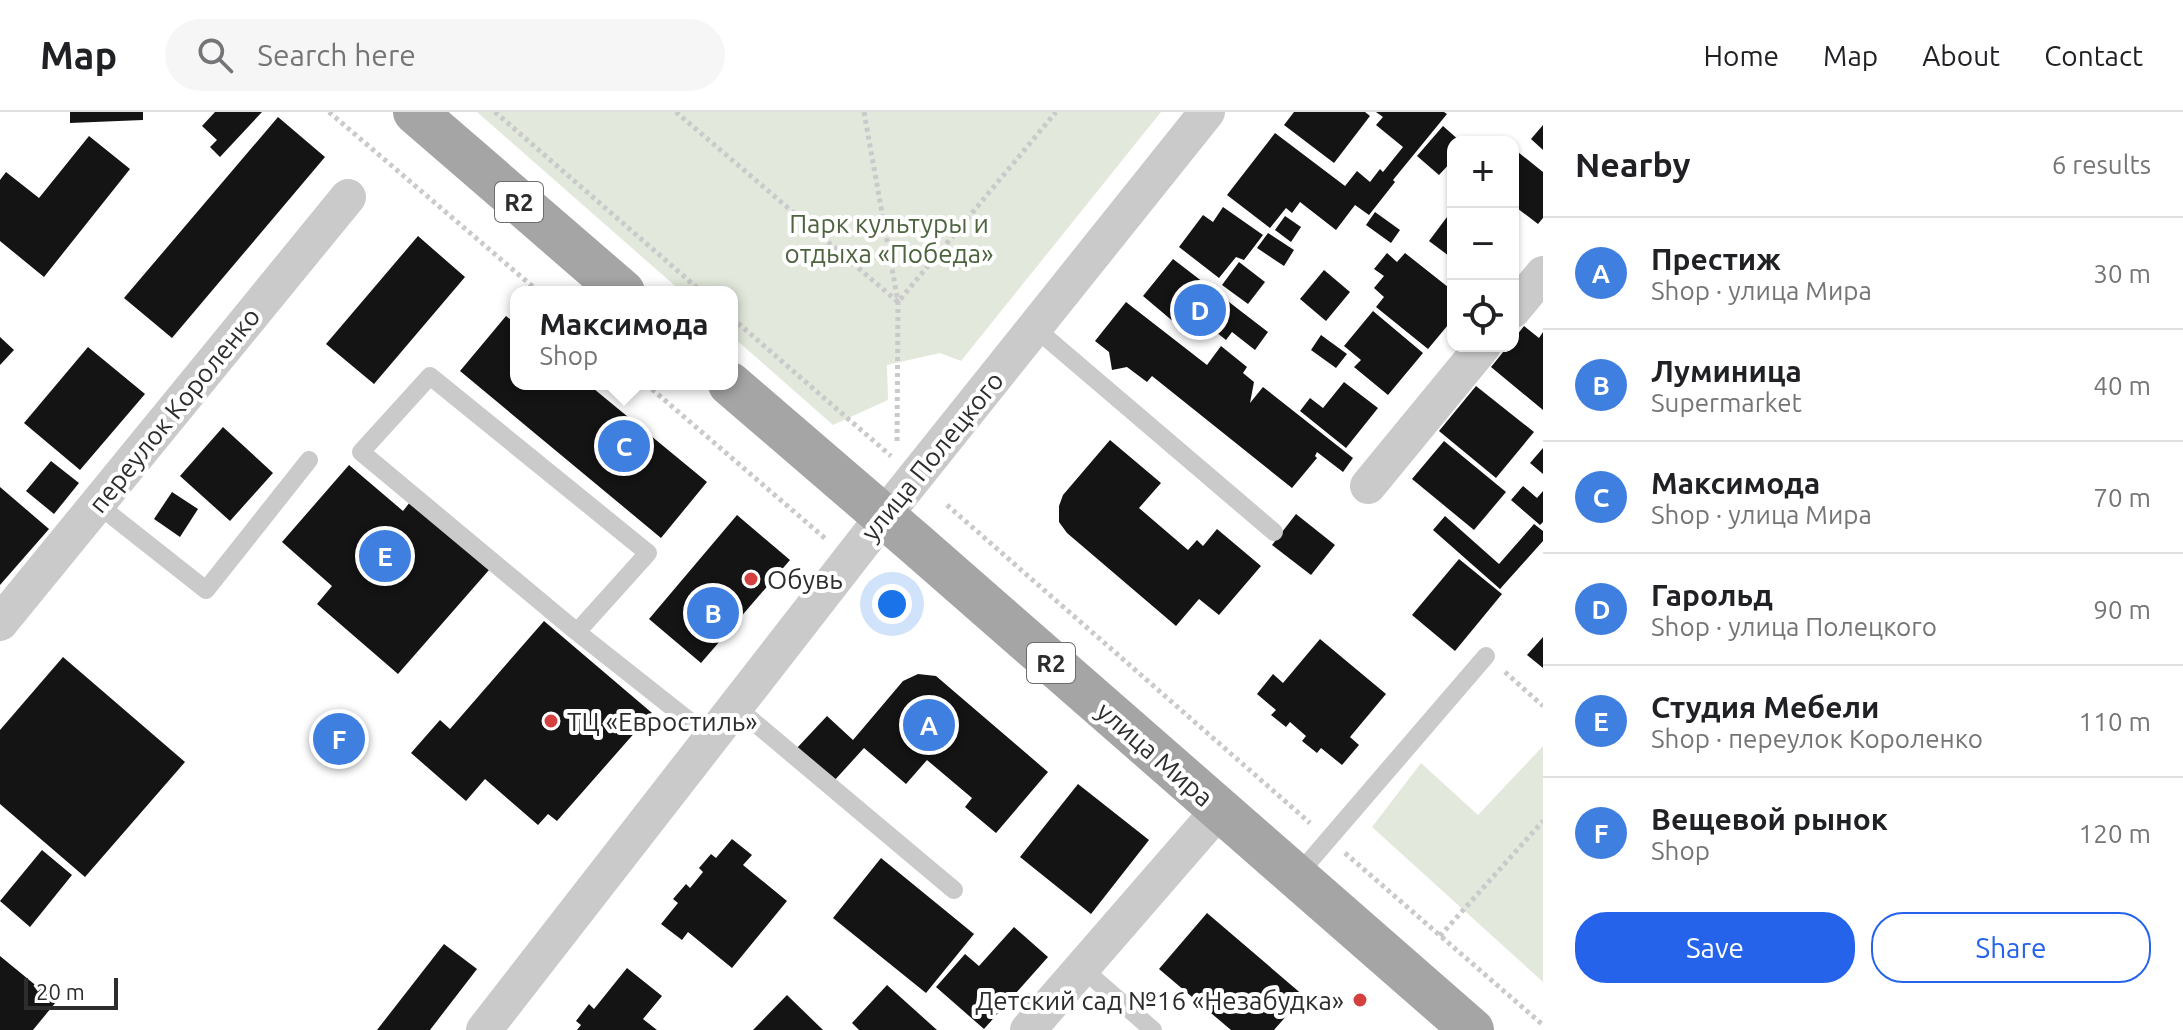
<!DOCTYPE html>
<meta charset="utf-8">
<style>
body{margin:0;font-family:Ubuntu,sans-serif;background:#f6f6f6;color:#202124}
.controls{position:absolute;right:24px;top:24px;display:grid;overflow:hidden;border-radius:16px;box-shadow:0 2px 6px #0004}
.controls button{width:72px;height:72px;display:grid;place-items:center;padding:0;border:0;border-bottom:2px solid #e0e0e0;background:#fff;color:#202124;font:40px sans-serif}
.scale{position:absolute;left:24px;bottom:20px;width:94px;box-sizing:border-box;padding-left:8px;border:4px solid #2d2d2d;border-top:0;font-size:22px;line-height:28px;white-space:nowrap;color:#2d2d2d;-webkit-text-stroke:6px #fff;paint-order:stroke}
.you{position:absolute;left:892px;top:492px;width:28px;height:28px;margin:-20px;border:6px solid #fff;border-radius:50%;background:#1a73e8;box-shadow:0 0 0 12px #1a73e833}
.badge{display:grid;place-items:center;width:52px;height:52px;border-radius:50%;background:#2563eb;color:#fff;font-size:26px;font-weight:700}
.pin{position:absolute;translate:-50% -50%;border:4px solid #fff;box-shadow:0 2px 8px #0006}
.popup{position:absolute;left:510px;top:174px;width:228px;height:104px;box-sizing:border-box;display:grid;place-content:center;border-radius:16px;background:#fff;filter:drop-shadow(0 2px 6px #0005);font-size:26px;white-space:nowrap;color:#757577}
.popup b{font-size:30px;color:#202124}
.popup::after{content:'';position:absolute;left:50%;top:100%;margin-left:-16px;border:16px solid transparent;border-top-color:#fff}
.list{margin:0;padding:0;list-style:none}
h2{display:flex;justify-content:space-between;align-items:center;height:104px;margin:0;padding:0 32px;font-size:34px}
h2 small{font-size:26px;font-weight:400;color:#757577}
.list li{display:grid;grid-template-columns:52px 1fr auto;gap:24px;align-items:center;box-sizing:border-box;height:112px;padding:0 32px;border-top:2px solid #e0e0e0}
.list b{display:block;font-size:30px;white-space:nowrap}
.list p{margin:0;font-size:26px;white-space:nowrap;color:#757577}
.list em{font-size:26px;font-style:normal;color:#757577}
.actions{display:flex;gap:16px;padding:24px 32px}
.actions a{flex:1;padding:18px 0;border:2px solid #2563eb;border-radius:32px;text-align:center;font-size:28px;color:#2563eb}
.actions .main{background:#2563eb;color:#fff}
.icon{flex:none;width:44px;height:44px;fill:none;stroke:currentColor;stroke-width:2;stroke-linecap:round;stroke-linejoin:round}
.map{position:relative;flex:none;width:1543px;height:918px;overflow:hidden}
header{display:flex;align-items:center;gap:48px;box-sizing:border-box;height:112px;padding:0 40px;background:#fff;border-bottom:2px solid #e0e0e0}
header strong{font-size:38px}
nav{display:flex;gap:44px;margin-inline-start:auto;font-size:28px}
.search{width:560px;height:72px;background:#f6f6f6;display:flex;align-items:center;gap:20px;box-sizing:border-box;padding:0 28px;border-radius:44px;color:#757577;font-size:30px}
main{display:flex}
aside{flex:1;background:#fff}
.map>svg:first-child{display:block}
</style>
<header>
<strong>Map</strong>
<div class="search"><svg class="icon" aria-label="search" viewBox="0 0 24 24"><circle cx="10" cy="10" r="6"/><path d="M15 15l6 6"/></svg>Search here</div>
<nav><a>Home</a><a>Map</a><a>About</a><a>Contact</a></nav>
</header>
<main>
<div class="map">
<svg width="1543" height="918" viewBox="0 0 1543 918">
<rect width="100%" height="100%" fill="#fff"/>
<!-- green -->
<g fill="#e2e9dc">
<polygon points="477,0 1161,0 961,249 940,241 887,253 888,288 833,313 732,224 732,180 682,180"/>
<polygon points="1543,634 1543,870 1372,715 1421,651 1478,703"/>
</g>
<!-- building -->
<g fill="#141414">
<polygon points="70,0 143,0 143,8 70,11"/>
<polygon points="215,0 262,0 220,45 210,35 217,28 202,14"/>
<polygon points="1294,0 1365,0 1370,4 1334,51 1284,13"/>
<polygon points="1376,0 1444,0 1447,2 1393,68 1395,70 1369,103 1355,93 1336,118 1300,90 1292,101 1286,96 1270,116 1227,83 1275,21 1345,74 1357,59 1370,70 1380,57 1383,60 1403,35 1376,13 1383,5"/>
<polygon points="278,5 325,45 172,226 124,186"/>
<polygon points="1543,13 1543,38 1531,27"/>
<polygon points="1443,14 1461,30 1453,30 1453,48 1439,63 1417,44"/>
<polygon points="89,24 130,57 44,165 0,129 0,68 6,60 39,86"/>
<polygon points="1513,36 1543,60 1543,106 1538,112 1513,93"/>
<polygon points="1223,95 1263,123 1244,148 1236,145 1219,166 1179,135 1203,103 1213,110"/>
<polygon points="1453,97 1453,147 1429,129"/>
<polygon points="1375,100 1400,118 1391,131 1366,113"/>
<polygon points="1285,104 1301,115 1291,130 1275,118"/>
<polygon points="1268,121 1294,138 1284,154 1257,136"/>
<polygon points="418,124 465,165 374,272 326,232"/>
<polygon points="1387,141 1397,150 1405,141 1453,179 1453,207 1428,237 1376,195 1384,185 1374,176 1384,164 1374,157"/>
<polygon points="1173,147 1268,220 1255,238 1232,220 1226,228 1206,212 1194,227 1143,184"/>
<polygon points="1239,150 1265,170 1248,192 1222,173"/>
<polygon points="1324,158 1350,180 1326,209 1300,187"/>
<polygon points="1126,190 1207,253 1221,234 1247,255 1243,261 1254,270 1250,291 1263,275 1353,346 1343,360 1317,340 1315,344 1317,346 1292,376 1152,264 1147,270 1127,255 1112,258 1109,240 1095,229"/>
<polygon points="1373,199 1423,241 1388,283 1354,255 1361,248 1344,234"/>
<polygon points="506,204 516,212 516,272 588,272 707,370 661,426 460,259"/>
<polygon points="1524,214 1539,226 1543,220 1543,298 1491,255 1508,234 1513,234 1513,228"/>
<polygon points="1321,223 1347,242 1336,256 1311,238"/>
<polygon points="0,225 14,238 0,253"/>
<polygon points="88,235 145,282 80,358 24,311"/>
<polygon points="1344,270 1378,296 1346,336 1300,299 1310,286 1323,296"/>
<polygon points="1476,274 1534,320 1496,366 1439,319"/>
<polygon points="223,315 273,361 230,409 180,364"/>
<polygon points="1110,328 1161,371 1139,396 1188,438 1197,428 1203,434 1217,417 1261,454 1219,503 1199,487 1176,514 1067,421 1059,410 1059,394 1063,383"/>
<polygon points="1444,329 1506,380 1474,418 1412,367"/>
<polygon points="1543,336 1543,362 1530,351"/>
<polygon points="51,349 79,371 54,402 26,379"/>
<polygon points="349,353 403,399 410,390 489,458 398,562 317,492 332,474 282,430"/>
<polygon points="1523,374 1537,386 1543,379 1543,410 1540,413 1511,388"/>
<polygon points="0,375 49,417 0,473"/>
<polygon points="172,380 198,397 180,425 154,407"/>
<polygon points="1296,402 1335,433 1311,463 1272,433"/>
<polygon points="737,403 790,448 701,551 649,507"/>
<polygon points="1445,404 1499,452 1534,412 1543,419 1543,429 1500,477 1433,418"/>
<polygon points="1459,447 1502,482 1455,539 1412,503"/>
<polygon points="544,509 652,601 557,709 548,702 538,713 485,667 466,689 411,641 440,608 450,617"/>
<polygon points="1543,525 1543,556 1527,543"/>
<polygon points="1320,527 1386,582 1350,625 1359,633 1342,653 1321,636 1317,641 1302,629 1306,624 1290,610 1286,615 1271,603 1276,598 1257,582 1273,562 1283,571"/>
<polygon points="63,545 185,650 85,765 0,692 0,618"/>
<polygon points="918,562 936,564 1048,660 996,721 965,695 972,686 927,648 906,672 864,636 833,670 796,637 827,604 853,628 903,569"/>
<polygon points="1078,672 1149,728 1091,802 1020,745"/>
<polygon points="732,727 752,743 743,753 787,789 732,856 688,820 682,828 661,812 678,791 673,787 686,772 690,776 703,760 699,756 711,742 716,746"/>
<polygon points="42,738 72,763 30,815 0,789"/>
<polygon points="881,746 974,822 926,881 833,806"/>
<polygon points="1207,801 1304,884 1274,918 1231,918 1159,857"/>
<polygon points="1014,815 1048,845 984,917 936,875 965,842 979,854"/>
<polygon points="444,832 477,857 430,918 377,918"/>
<polygon points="0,844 56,890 33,918 0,918"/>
<polygon points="627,856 662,884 643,907 657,918 577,918 581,913 576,909 589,892 594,897"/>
<polygon points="887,873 937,918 859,918 852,911"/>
<polygon points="787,883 823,918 753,918"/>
</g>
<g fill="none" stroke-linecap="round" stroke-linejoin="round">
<!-- path -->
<g stroke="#cacaca" stroke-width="5" stroke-dasharray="4 4" stroke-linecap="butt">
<polyline points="329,0 539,180"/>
<polyline points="495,0 702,180"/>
<polyline points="676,0 898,190 1056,0"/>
<polyline points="864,0 898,190 897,333"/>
<polyline points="732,206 891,344"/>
<polyline points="646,272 827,428"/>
<polyline points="947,393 1310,711"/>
<polyline points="1505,560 1543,594"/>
<polyline points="1345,741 1543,913"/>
<polyline points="1440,824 1543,709"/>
</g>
<!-- lane -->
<g stroke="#cacaca" stroke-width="18">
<polyline points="1035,216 1274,420"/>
<polyline points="97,392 206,478 309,348"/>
<polyline points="577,520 648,441 430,264 361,340 577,520 711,626"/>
<polyline points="736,595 954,778"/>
<polyline points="1296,765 1486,544"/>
<polyline points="1082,856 1153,918"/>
</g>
<!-- street -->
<g stroke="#cacaca" stroke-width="36">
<polyline points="1513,198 1543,162"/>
<polyline points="1368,374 1483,234"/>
<polyline points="0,511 348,85"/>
<polyline points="484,918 883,405 1207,0"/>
<polyline points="1028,918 1219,698"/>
</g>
<!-- primary -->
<g stroke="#a5a5a5" stroke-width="44">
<polyline points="415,0 623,180"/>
<polyline points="730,272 916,432 1472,918"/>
</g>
</g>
<!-- markers -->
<g fill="#d3403f" stroke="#fff" stroke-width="3">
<circle cx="751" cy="467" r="8"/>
<circle cx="551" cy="609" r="8"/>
<circle cx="1360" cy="888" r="8"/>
</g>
<g text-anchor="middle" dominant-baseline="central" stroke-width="8" stroke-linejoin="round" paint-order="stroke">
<!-- shield labels -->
<g fill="#fff" stroke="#6c6c6c" stroke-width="2">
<rect x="495" y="70" width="48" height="40" rx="6"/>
<rect x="1027" y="531" width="48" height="40" rx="6"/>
</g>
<g font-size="24" font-weight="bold" fill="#2d2d2d">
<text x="519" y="90">R2</text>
<text x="1051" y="551">R2</text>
</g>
<!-- park labels -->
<g font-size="26" fill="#4d643f" stroke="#fff">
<text x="889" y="111">Парк культуры и<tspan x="889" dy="30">отдыха «Победа»</tspan></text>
</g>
<!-- street labels -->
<g font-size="26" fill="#2d2d2d" stroke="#fff">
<text transform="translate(174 298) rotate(-51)">переулок Короленко</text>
<text transform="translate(932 344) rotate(-51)">улица Полецкого</text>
<text transform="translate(1155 642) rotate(41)">улица Мира</text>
</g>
<!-- poi labels -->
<g font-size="26" fill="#2d2d2d" stroke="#fff" text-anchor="start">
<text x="767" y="467">Обувь</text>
<text x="567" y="609">ТЦ «Евростиль»</text>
<text x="1344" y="888" text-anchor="end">Детский сад №16 «Незабудка»</text>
</g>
</g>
</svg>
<div class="controls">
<button>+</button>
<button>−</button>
<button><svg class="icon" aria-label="locate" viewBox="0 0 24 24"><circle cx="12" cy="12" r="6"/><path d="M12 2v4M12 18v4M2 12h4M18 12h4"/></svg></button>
</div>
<div class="scale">20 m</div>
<div class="you"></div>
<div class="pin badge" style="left:929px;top:613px;background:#3f7fe0">A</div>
<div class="pin badge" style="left:713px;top:501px;background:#3f7fe0">B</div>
<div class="pin badge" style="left:624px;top:334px;background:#3f7fe0">C</div>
<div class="popup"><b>Максимода</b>Shop</div>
<div class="pin badge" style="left:1200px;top:198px;background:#3f7fe0">D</div>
<div class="pin badge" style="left:385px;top:444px;background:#3f7fe0">E</div>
<div class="pin badge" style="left:339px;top:627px;background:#3f7fe0">F</div>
</div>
<aside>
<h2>Nearby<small>6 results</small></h2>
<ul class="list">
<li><span class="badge" style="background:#3f7fe0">A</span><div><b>Престиж</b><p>Shop · улица Мира</p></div><em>30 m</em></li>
<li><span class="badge" style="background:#3f7fe0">B</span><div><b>Луминица</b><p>Supermarket</p></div><em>40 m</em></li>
<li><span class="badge" style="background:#3f7fe0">C</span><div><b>Максимода</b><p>Shop · улица Мира</p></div><em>70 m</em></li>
<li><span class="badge" style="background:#3f7fe0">D</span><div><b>Гарольд</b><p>Shop · улица Полецкого</p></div><em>90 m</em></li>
<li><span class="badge" style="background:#3f7fe0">E</span><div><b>Студия Мебели</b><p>Shop · переулок Короленко</p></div><em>110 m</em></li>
<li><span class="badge" style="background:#3f7fe0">F</span><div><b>Вещевой рынок</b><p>Shop</p></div><em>120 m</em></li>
</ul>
<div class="actions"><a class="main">Save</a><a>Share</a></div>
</aside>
</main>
